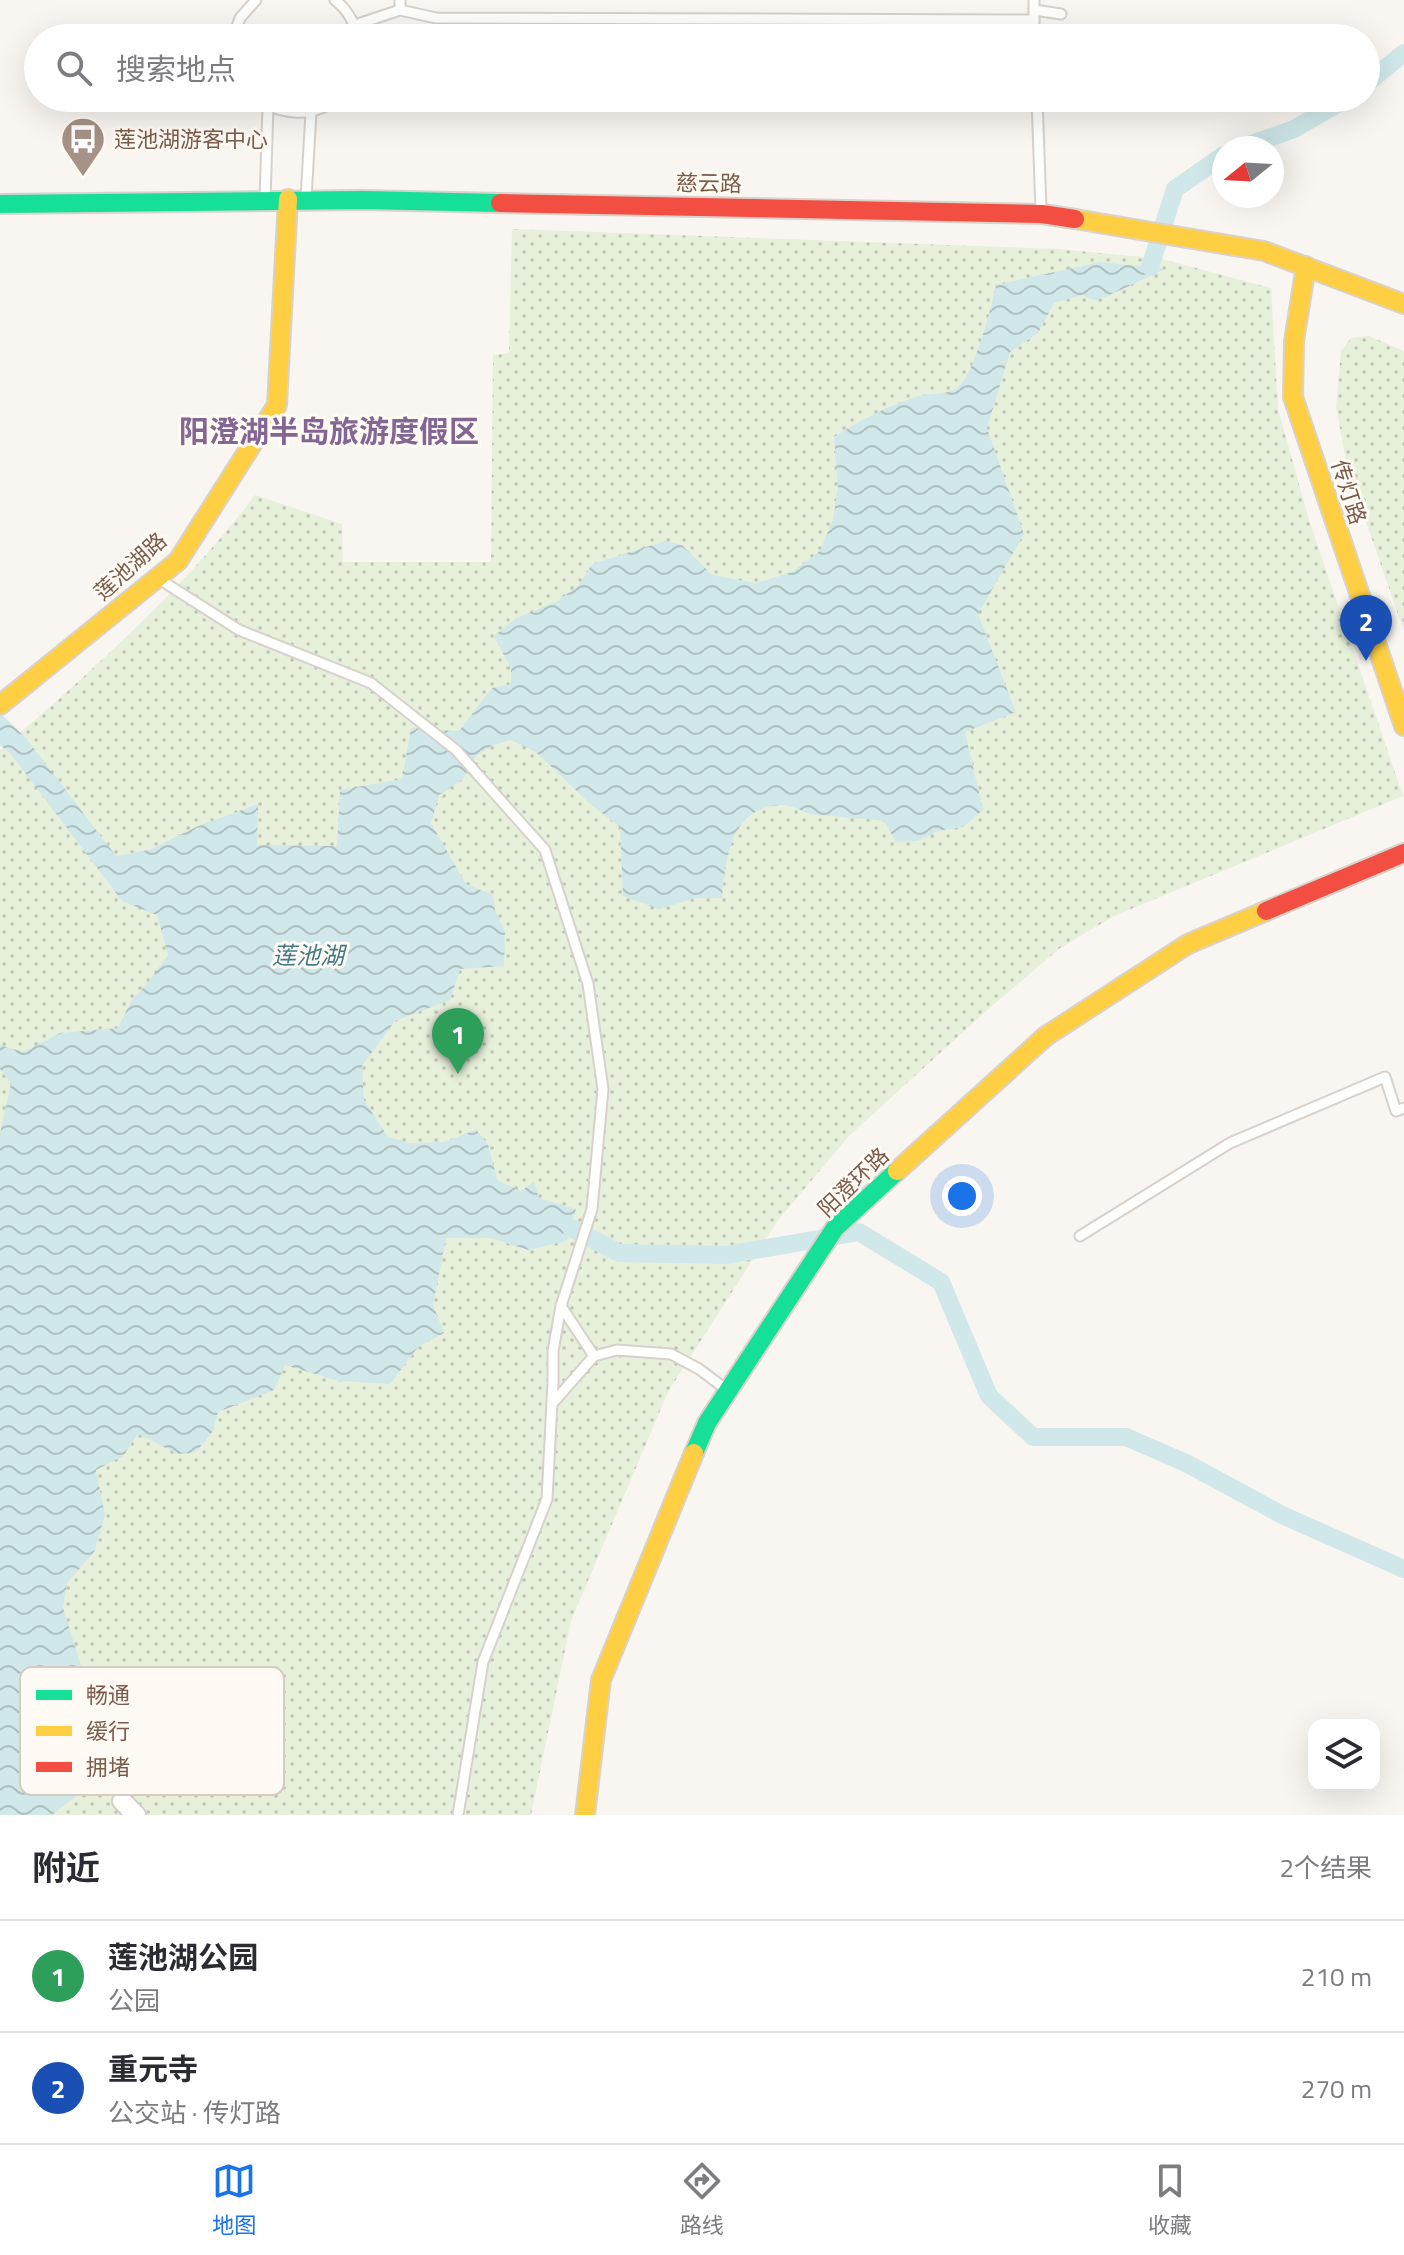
<!DOCTYPE html>
<html lang="zh">
<meta charset="utf-8">
<style>
body{margin:0;font-family:"Titillium Web","Noto Sans SC",sans-serif;background:#f7f7f7;color:#2b2b33}
.controls{position:absolute;right:24px;bottom:24px;display:grid;overflow:hidden;border-radius:16px;box-shadow:0 8px 32px #0002}
.controls button{width:72px;height:72px;display:grid;place-items:center;padding:0;border:0;border-bottom:2px solid #e1e1e2;background:#fff;color:#2b2b33;font:40px sans-serif}
.compass{position:absolute;left:1212px;top:136px;width:72px;height:72px;border-radius:50%;background:#fff;box-shadow:0 8px 32px #0002;rotate:252deg}
.you{position:absolute;left:962px;top:1196px;width:28px;height:28px;margin:-20px;border:6px solid #fff;border-radius:50%;background:#1a73e8;box-shadow:0 0 0 12px #1a73e833}
.badge{display:grid;place-items:center;width:52px;height:52px;border-radius:50%;background:#1a73e8;color:#fff;font-size:26px;font-weight:700}
.pin{position:absolute;translate:-50% -66px;filter:drop-shadow(0 2px 4px #0008)}
.pin::after{content:'';position:absolute;top:42px;width:28px;height:24px;background:inherit;clip-path:polygon(0 0,100% 0,50% 100%)}
.list{margin:0;padding:0;list-style:none}
h2{display:flex;justify-content:space-between;align-items:center;height:104px;margin:0;padding:0 32px;font-size:34px}
h2 small{font-size:26px;font-weight:400;color:#7c7c81}
.list li{display:grid;grid-template-columns:52px 1fr auto;gap:24px;align-items:center;box-sizing:border-box;height:112px;padding:0 32px;border-top:2px solid #e1e1e2}
.list b{display:block;font-size:30px;white-space:nowrap}
.list p{margin:0;font-size:26px;white-space:nowrap;color:#7c7c81}
.list em{font-size:26px;font-style:normal;color:#7c7c81}
.icon{flex:none;width:44px;height:44px;fill:none;stroke:currentColor;stroke-width:2;stroke-linecap:round;stroke-linejoin:round}
.map{position:relative;flex:none;width:1404px;height:1815px;overflow:hidden}
.search{position:absolute;background:#fff;box-shadow:0 8px 32px #0002;left:24px;right:24px;top:24px;height:88px;display:flex;align-items:center;gap:20px;box-sizing:border-box;padding:0 28px;border-radius:44px;color:#7c7c81;font-size:30px}
.sheet{height:328px;background:#fff}
nav{display:flex;justify-content:space-around;align-items:center;box-sizing:border-box;height:112px;border-top:2px solid #e1e1e2;background:#fff;font-size:22px;color:#7c7c81}
nav a{display:grid;justify-items:center;gap:4px}
nav .on{color:#1a73e8}
.map>svg:first-child{display:block}
</style>
<div class="map">
<svg width="1404" height="1815" viewBox="0 0 1404 1815">
<defs>
<pattern id="green-dots" width="8" height="8" patternUnits="userSpaceOnUse" patternTransform="scale(2)"><rect width="8" height="8" fill="#e7f0db"/><path d="M2 2h.1M6 6h.1" fill="none" stroke="#c0c6b4" stroke-width="1.8" stroke-linecap="round"/></pattern>
<pattern id="water-waves" width="16" height="10" patternUnits="userSpaceOnUse" patternTransform="scale(2)"><rect width="16" height="10" fill="#d0e8ea"/><path d="M0 5q4-4 8 0t8 0" fill="none" stroke="#aebfc0"/></pattern>
</defs>
<rect width="100%" height="100%" fill="#f9f5f0"/>
<!-- green -->
<g fill="url(#green-dots)">
<path d="M512 229 1059 249 1162 259 1271 288 1278 409 1309 520 1403 796 1114 916 1060 948 985 1012 849 1136 778 1220 668 1392 571 1621 531 1815H0V750C88 675 185 588 255 495L342 524 343 562H491L493 355 509 353Z"/>
<polygon points="1369,336 1404,351 1404,632 1347,466 1336,407 1341,351 1351,338"/>
</g>
<!-- water -->
<path fill="url(#water-waves)" d="M1100 262 1165 269C1155 273 1100 301 1095 300 1092 300 1085 296 1083 295L1054 303 1038 333 1010 352 987 428 1024 534 978 614 1016 712 965 732 983 810 963 827 938 831 918 841 896 842 884 821C861 818 839 817 816 815 804 814 793 804 781 805 730 807 726 859 722 898H696L659 909 623 896 620 827 589 803 536 752 510 740 491 746 476 756 463 779 439 795 431 823 466 884 493 895 495 910 505 931 504 966 460 969 450 1000 395 1021 362 1066 364 1100 388 1137 410 1143 444 1142 476 1130 488 1144 497 1180 521 1191 534 1182 539 1198 576 1209 567 1241 528 1250 491 1238H446L433 1305 444 1333 418 1347 390 1384 339 1381 285 1365 274 1390 218 1412 213 1431 196 1452 178 1454 138 1434 123 1456 96 1470 105 1515 94 1552 67 1583 63 1608 97 1717 114 1719 119 1750 101 1777 52 1815H0V1133L11 1083 0 1069V1045L23 1052 60 1033 118 1028 131 1001 147 984 168 955 157 915 122 901 10 753 0 745V713L26 738 116 856 149 850 196 827 258 804 257 845 337 846 340 790 402 779 411 728 459 731 492 688 511 684V669L494 636 516 618 556 602 579 585 592 564 665 541 682 545 712 575 756 583 792 572 820 551 833 519 838 487 834 437C862 419 888 406 919 396 930 393 946 395 956 389 973 379 992 306 996 285Z"/>
<g fill="none" stroke-linecap="round" stroke-linejoin="round">
<!-- canal -->
<g stroke="#d0e8ea" stroke-width="18">
<polyline points="1366,84 1404,53"/>
<polyline points="1240,148 1294,129 1348,98"/>
<polyline points="1150,267 1175,189 1224,155"/>
<polyline points="571,1228 619,1253 726,1255 859,1232 941,1282 989,1396 1033,1437 1126,1437 1186,1463 1282,1515 1404,1569"/>
</g>
<!-- lane casing -->
<g stroke="#d7d1cb" stroke-width="13">
<g id="lane">
<path d="M335 0C348 10 354 22 358 38"/>
<polyline points="1034,0 1034,38"/>
<polyline points="400,10 436,18 1034,20"/>
<polyline points="1034,10 1061,14"/>
<polyline points="355,25 400,10 400,0"/>
<polyline points="233,38 240,18 256,0"/>
<path d="M256 98C280 115 314 119 336 98"/>
<polyline points="1037,98 1041,211"/>
<polyline points="265,199 268,107"/>
<polyline points="306,199 311,112"/>
<polyline points="159,579 239,630 371,683 456,750 545,850 588,984 603,1089 592,1209 561,1306 553,1351 553,1382 547,1499 483,1662 458,1815"/>
<polyline points="1080,1236 1230,1143 1385,1077 1396,1111 1404,1108"/>
<polyline points="561,1306 594,1356"/>
<polyline points="552,1404 594,1356 617,1350 671,1354 699,1369 727,1390"/>
</g>
</g>
<!-- street casing -->
<g stroke="#d7d1cb" stroke-width="22">
<polyline id="street" points="122,1801 136,1815"/>
</g>
<!-- fast casing -->
<g stroke="#d9d2cb" stroke-width="22">
<g id="fast">
<polyline points="0,204 363,200 500,203"/>
<polyline points="694,1453 707,1423 835,1228 897,1171"/>
</g>
</g>
<!-- slow casing -->
<g stroke="#d9d2cb" stroke-width="22">
<g id="slow">
<polyline points="1075,219 1264,251 1404,304"/>
<polyline points="1306,266 1294,341 1293,397 1404,726"/>
<polyline points="0,705 178,561 277,405 288,199"/>
<polyline points="897,1171 1046,1036 1188,944 1266,911"/>
<polyline points="585,1815 601,1680 694,1453"/>
</g>
</g>
<!-- jam casing -->
<g stroke="#d9d2cb" stroke-width="22">
<g id="jam">
<polyline points="500,203 1042,214 1075,219"/>
<polyline points="1266,911 1404,853"/>
</g>
</g>
<!-- lane -->
<use href="#lane" stroke="#fefefd" stroke-width="9"/>
<!-- street -->
<use href="#street" stroke="#fefefd" stroke-width="18"/>
<!-- fast -->
<use href="#fast" stroke="#16e098" stroke-width="18"/>
<!-- slow -->
<use href="#slow" stroke="#ffcf43" stroke-width="18"/>
<!-- jam -->
<use href="#jam" stroke="#f24e42" stroke-width="18"/>
</g>
<!-- icons -->
<defs>
<g id="bus-pin" transform="scale(2.3)"><path d="M0 17L-7.5 6A9.5 9.5 0 1 1 7.5 6Z" fill="#a69286" stroke="#fffaf3"/><path d="M-5-6H5V4H4V6H2V4H-2V6H-4V4H-5ZM-3.5-4V0h7V-4ZM-3.5 1.2v1.5H-2V1.2ZM2 1.2v1.5H3.5V1.2Z" fill="#fff"/></g>
</defs>
<g fill-rule="evenodd">
<use href="#bus-pin" x="83" y="139"/>
</g>
<g text-anchor="middle" dominant-baseline="central" stroke-width="6" stroke-linejoin="round" paint-order="stroke">
<!-- poi labels -->
<g font-size="22" fill="#7a5c4d" stroke="#fffaf3" text-anchor="start">
<text x="114" y="139">莲池湖游客中心</text>
</g>
<!-- street labels -->
<g font-size="22" fill="#7a5c4d" stroke="#fffaf3">
<text transform="translate(709 183) rotate(1)">慈云路</text>
<text transform="translate(1349 492) rotate(72)">传灯路</text>
<text transform="translate(130 566) rotate(-42)">莲池湖路</text>
<text transform="translate(853 1182) rotate(-44)">阳澄环路</text>
</g>
<!-- water labels -->
<g font-size="24" font-style="italic" fill="#437c86" stroke="#fffaf3">
<text x="308" y="955">莲池湖</text>
</g>
<!-- district labels -->
<g font-size="30" font-weight="bold" fill="#846695" stroke="#fffaf3">
<text x="329" y="431">阳澄湖半岛旅游度假区</text>
</g>
</g>
<!-- legend -->
<rect x="20" y="1667" width="264" height="128" rx="12" fill="#fffaf3" stroke="#d7cbc1" stroke-width="2"/>
<rect x="36" y="1690" width="36" height="10" fill="#16e098"/>
<rect x="36" y="1726" width="36" height="10" fill="#ffcf43"/>
<rect x="36" y="1762" width="36" height="10" fill="#f24e42"/>
<g font-size="22" fill="#7a5c4d">
<text x="86" y="1703">畅通</text>
<text x="86" y="1739">缓行</text>
<text x="86" y="1775">拥堵</text>
</g>
</svg>
<div class="controls">
<button><svg class="icon" aria-label="layers" viewBox="0 0 24 24"><path d="M12 4l9 5-9 5-9-5zM3 14l9 5 9-5"/></svg></button>
</div>
<svg class="compass" viewBox="-18 -18 36 36"><path d="M0-13l5 13h-10z" fill="#e53935"/><path d="M0 13l5-13h-10z" fill="#7c7c81"/></svg>
<div class="you"></div>
<div class="pin badge" style="left:458px;top:1074px;background:#2e9e5b">1</div>
<div class="pin badge" style="left:1366px;top:661px;background:#1a4fb4">2</div>
<div class="search"><svg class="icon" aria-label="search" viewBox="0 0 24 24"><circle cx="10" cy="10" r="6"/><path d="M15 15l6 6"/></svg>搜索地点</div>
</div>
<section class="sheet">
<h2>附近<small>2个结果</small></h2>
<ul class="list">
<li><span class="badge" style="background:#2e9e5b">1</span><div><b>莲池湖公园</b><p>公园</p></div><em>210 m</em></li>
<li><span class="badge" style="background:#1a4fb4">2</span><div><b>重元寺</b><p>公交站 · 传灯路</p></div><em>270 m</em></li>
</ul>
</section>
<nav>
<a class="on"><svg class="icon" aria-label="map" viewBox="0 0 24 24"><path d="M3 6l6-2 6 2 6-2v14l-6 2-6-2-6 2zM9 4v14M15 6v14"/></svg>地图</a>
<a><svg class="icon" aria-label="directions" viewBox="0 0 24 24"><path d="M12 3l9 9-9 9-9-9zM9 14v-3h6M13 9l2 2-2 2"/></svg>路线</a>
<a><svg class="icon" aria-label="saved" viewBox="0 0 24 24"><path d="M7 4h10v16l-5-4-5 4z"/></svg>收藏</a>
</nav>
